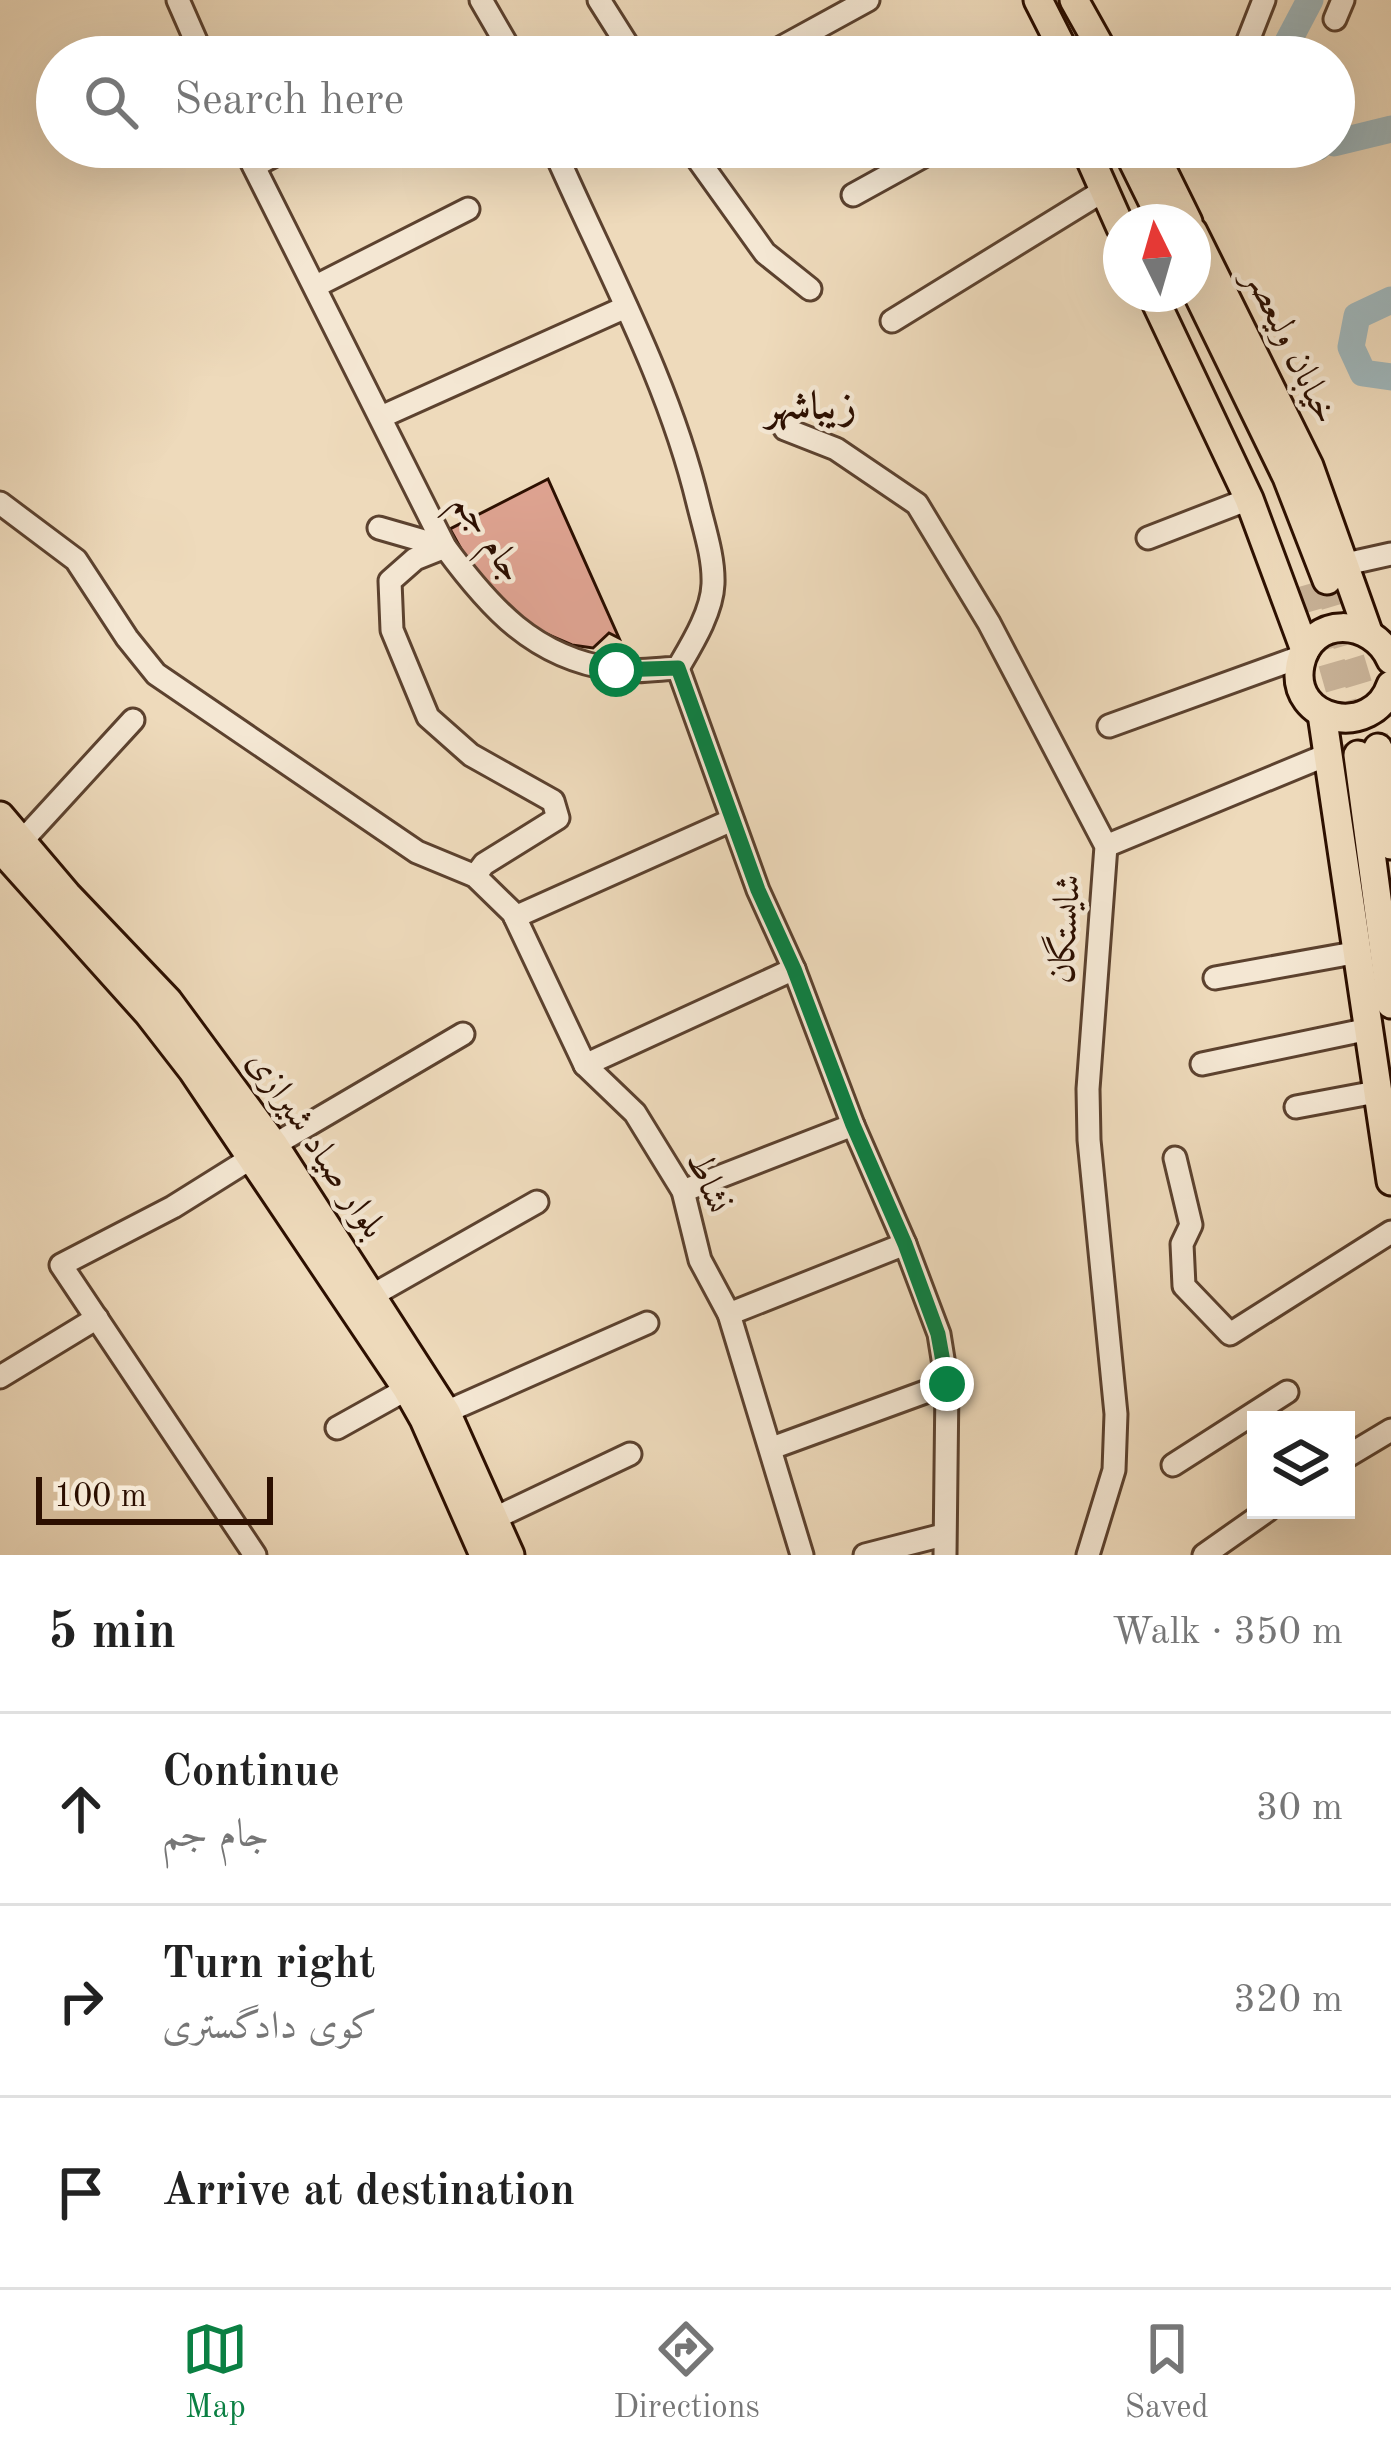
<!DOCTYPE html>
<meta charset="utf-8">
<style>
body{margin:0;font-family:"Old Standard TT",Amiri,serif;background:#f2f2f2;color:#222}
.controls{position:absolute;right:36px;bottom:36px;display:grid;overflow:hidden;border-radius:0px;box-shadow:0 12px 48px #0002}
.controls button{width:108px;height:108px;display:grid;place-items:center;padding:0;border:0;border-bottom:3px solid #e0e0e0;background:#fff;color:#222;font:60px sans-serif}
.compass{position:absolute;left:1103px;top:204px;width:108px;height:108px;border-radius:50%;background:#fff;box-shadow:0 12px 48px #0002;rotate:355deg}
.scale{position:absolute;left:36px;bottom:30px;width:237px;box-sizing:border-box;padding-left:12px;border:6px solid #2c0f00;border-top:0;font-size:33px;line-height:42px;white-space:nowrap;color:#2c0f00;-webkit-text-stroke:9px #f4e7d3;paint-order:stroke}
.stop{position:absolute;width:36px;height:36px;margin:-27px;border:9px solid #0b8043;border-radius:50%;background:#fff}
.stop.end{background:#0b8043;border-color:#fff;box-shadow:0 3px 12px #0008}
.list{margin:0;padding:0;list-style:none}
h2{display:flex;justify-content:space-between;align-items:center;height:156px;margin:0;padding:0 48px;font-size:51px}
h2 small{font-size:39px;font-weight:400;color:#767676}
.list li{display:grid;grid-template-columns:78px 1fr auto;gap:36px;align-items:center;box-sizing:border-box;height:192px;padding:0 48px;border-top:3px solid #e0e0e0}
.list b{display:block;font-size:45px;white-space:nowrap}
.list p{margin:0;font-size:39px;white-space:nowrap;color:#767676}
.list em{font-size:39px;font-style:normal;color:#767676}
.icon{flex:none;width:66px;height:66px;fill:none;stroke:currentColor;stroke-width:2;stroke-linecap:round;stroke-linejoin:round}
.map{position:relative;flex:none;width:1391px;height:1555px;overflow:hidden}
.search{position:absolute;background:#fff;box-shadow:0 12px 48px #0002;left:36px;right:36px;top:36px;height:132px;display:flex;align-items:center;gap:30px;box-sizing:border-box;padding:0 42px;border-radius:66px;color:#767676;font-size:45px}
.sheet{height:732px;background:#fff}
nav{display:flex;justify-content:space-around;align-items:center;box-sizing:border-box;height:168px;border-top:3px solid #e0e0e0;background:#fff;font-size:33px;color:#767676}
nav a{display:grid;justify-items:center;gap:6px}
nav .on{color:#0b8043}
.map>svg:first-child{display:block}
</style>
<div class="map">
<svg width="1391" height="1555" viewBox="0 0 1391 1555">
<rect width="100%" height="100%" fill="#eedabb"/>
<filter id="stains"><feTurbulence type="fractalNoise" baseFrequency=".00167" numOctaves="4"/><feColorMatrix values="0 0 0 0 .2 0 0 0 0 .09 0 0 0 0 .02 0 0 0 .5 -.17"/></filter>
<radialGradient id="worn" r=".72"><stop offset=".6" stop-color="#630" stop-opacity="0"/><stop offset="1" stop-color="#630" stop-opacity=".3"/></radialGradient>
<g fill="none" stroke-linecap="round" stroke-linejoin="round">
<!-- river -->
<g stroke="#9fb7bc" stroke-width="27">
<polyline points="1280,57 1310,0"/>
<polyline points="1334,143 1391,129"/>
<polyline points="1289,147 1296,152 1318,147"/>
<polyline points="1391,300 1357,316 1351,347 1363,373 1391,377"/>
</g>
</g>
<!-- building -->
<polygon fill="#dea391" stroke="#2c0f00" stroke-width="3" points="548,479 619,638 609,633 593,648 572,645 523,624 481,585 450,529"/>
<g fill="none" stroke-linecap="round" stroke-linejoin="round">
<!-- major-tunnel -->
<g stroke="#c7b196" stroke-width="27" stroke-dasharray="27 14" stroke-linecap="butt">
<polyline points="1327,580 1378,748"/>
<polyline points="1309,584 1358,755"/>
</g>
<!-- minor casing -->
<g stroke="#5c422f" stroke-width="27">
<g id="minor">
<polyline points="178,0 203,57"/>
<polyline points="481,0 514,57"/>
<polyline points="599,0 635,57"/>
<polyline points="1335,19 1343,0"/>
<polyline points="1244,51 1264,0"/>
<polyline points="764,57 868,0"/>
<path d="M244 147 445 547C489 607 534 658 613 669 634 673 657 669 678 668 692 644 712 612 713 584 714 557 704 528 698 503 668 378 604 264 553 147"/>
<polyline points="689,147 765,253 810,289"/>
<polyline points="254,166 290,147"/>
<polyline points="853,195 940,147"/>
<polyline points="316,286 468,209"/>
<polyline points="892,321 1103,191"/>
<polyline points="381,417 626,307"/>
<polyline points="785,429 836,449 917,504 989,623 1106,846 1088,1089 1089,1140 1116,1414 1114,1470 1088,1555"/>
<polyline points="0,503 76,560 127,638 156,674 417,852 475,876 513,913 585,1065 635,1113 683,1191 700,1260 729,1314 802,1555"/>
<polyline points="379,528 445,547 415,559 390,581 392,630 428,717 471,755 553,801 558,818 484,864 475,876"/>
<polyline points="1148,538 1249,499"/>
<polyline points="1346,564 1391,554"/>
<polyline points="678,668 758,890 794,969 853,1125 905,1244 939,1334 947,1384 945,1555"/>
<polyline points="1109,726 1303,656"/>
<polyline points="22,841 133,720"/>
<polyline points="1106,846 1329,754"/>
<polyline points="515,917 732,820"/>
<polyline points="1215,978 1359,952"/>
<polyline points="1202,1064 1369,1029"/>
<polyline points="585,1065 794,969"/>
<polyline points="1296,1107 1376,1092"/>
<polyline points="274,1145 463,1034"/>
<polyline points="253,1157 173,1207 61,1265 255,1555"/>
<polyline points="1175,1158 1191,1225 1182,1244 1184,1286 1230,1334 1391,1232"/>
<polyline points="683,1191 853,1125"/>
<polyline points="373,1295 537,1202"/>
<polyline points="729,1314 905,1244"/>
<polyline points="0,1377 97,1318"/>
<polyline points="446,1412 647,1323"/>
<polyline points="337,1428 407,1389"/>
<polyline points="772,1448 947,1384"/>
<polyline points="1346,1457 1391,1430"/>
<polyline points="1173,1465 1287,1392"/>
<polyline points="493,1519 630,1454"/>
<polyline points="865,1555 943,1535"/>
<polyline points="1204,1555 1268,1510"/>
</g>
</g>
<!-- major casing -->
<g stroke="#2c0f00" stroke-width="33">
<g id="major">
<polyline points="1038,0 1067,57"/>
<polyline points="1074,0 1106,57"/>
<polyline points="1085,147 1121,228"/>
<polyline points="1126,147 1163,222"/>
<polyline points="1151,147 1188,222"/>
<polyline points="1193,232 1309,466 1368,632"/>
<polyline points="1193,284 1287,477 1327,580"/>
<polyline points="1152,294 1249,499 1305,650"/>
<path d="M1391 660C1373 618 1310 614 1300 665 1289 723 1373 739 1391 685"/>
<polyline points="1322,714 1391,1181"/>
<polyline points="1378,748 1391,845"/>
<polyline points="1358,755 1391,1004"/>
<polyline points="0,816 67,895 168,1001 274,1145 446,1412 510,1555"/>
<polyline points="0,848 148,1013 193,1071 407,1389 424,1419 484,1555"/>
</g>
</g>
<!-- minor -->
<use href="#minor" stroke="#f4e7d3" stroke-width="21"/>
<!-- major -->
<use href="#major" stroke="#eedabb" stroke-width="27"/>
</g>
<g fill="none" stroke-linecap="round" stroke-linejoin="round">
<!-- route -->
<polyline stroke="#0b8043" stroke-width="15" points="616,670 678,668 758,890 794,969 853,1125 905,1244 938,1334 947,1384"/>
</g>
<g text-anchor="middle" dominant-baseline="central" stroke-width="9" stroke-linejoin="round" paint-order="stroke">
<!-- street labels -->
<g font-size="36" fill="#2c0f00" stroke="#f4e7d3">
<text transform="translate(1290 347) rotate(64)">خیابان ولیعصر</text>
<text transform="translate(487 538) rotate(56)">جام جم</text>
<text transform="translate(1067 929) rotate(-86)">شایستگان</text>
<text transform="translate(315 1145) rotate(56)">بلوار صیاد شیرازی</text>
<text transform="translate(707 1183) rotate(68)">نشاط</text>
</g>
<!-- neighbourhood labels -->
<g font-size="39" font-weight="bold" fill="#2c0f00" stroke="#f4e7d3">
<text x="811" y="407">زیباشهر</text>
</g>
</g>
<rect width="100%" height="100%" filter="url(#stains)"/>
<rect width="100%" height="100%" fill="url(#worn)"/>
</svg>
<div class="controls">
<button><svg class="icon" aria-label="layers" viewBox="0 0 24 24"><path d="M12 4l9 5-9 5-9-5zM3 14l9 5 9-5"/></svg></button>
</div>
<svg class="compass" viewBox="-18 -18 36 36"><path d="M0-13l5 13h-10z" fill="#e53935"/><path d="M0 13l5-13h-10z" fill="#767676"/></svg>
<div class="scale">100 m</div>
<div class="stop" style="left:616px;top:670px"></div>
<div class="stop end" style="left:947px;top:1384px"></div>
<div class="search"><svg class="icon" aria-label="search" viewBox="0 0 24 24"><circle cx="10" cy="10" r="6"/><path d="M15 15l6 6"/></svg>Search here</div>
</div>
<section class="sheet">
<h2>5 min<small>Walk · 350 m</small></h2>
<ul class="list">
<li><svg class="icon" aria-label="ahead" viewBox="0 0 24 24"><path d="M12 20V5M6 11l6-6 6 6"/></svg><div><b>Continue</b><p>جام جم</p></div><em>30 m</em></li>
<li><svg class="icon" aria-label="right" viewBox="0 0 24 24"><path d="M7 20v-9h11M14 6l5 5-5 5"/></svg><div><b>Turn right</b><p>کوی دادگستری</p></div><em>320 m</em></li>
<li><svg class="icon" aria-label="arrive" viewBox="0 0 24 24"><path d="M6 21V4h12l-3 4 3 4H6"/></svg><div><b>Arrive at destination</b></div></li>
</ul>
</section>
<nav>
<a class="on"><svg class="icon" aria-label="map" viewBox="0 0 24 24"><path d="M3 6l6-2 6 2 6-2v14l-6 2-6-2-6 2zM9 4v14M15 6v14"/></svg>Map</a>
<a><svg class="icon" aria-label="directions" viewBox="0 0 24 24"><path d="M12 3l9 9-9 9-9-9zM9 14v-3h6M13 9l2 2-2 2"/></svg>Directions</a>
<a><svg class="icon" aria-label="saved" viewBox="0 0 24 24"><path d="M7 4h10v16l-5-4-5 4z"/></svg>Saved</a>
</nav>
